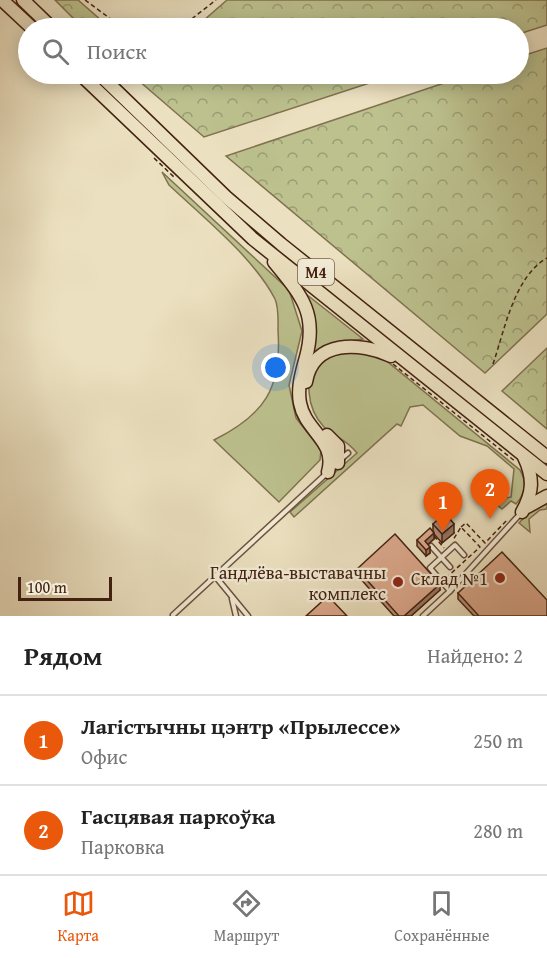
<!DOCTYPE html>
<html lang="ru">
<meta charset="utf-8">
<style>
body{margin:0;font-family:"Gentium Book Plus",serif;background:#f6f6f6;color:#222}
.scale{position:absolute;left:18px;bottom:15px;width:94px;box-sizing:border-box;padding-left:6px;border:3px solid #432212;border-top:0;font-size:16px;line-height:21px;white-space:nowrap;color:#432212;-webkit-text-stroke:4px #f2ebd6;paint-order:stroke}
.you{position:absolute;left:276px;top:368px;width:21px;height:21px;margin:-15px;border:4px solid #fff;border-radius:50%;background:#1a73e8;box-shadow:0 0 0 9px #1a73e833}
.badge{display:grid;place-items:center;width:39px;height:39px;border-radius:50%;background:#ea580c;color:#fff;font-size:20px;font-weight:700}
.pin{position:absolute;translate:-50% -50px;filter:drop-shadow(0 2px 3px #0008)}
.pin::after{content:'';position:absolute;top:32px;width:21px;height:18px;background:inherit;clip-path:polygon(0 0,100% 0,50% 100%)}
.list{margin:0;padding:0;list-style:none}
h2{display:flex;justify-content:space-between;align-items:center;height:78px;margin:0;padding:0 24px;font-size:26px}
h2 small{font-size:20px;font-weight:400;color:#767676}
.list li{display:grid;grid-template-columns:39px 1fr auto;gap:18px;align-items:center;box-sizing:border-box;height:90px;padding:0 24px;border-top:2px solid #e0e0e0}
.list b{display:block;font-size:22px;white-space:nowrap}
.list p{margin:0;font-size:20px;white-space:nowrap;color:#767676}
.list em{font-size:20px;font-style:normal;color:#767676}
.icon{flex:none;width:33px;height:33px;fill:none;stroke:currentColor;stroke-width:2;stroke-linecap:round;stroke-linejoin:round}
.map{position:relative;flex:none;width:547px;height:616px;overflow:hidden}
.search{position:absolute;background:#fff;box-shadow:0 3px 15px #0003;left:18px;right:18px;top:18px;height:66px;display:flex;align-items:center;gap:15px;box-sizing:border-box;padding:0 21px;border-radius:33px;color:#767676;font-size:22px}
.sheet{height:258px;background:#fff}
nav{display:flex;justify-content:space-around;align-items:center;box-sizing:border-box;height:84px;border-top:2px solid #e0e0e0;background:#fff;font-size:16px;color:#767676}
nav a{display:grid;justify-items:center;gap:3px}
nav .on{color:#ea580c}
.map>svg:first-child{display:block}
</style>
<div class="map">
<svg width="547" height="616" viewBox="0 0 547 616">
<defs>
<pattern id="forest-crowns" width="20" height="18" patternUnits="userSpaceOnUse" patternTransform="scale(1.5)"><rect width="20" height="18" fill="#bcc18e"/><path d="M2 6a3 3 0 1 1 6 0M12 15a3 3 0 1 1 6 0" fill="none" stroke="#9a9c73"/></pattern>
</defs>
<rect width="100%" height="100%" fill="#ebe0c0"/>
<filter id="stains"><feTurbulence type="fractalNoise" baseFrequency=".00333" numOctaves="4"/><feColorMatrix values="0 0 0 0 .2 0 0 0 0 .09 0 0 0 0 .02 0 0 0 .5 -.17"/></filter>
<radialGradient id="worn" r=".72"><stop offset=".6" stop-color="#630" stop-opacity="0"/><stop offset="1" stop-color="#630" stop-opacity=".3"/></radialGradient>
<!-- grass -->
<g fill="#bcc18e" stroke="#807250" stroke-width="1.5">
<path d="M162 172 289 290 302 331 289 385 296 418 321 450 320 460 279 502 214 440C264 415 282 389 278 331 278 322 279 308 275 299 254 258 203 217 169 185Z"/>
<polygon points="306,294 363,339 335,343 312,360 315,323"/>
<path d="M354 348 384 359 520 470C527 482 526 493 516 504L511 501 502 509 492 500 511 497 514 469 487 446 460 436 423 405 410 407 401 426 397 424 294 517 290 512 357 453C346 439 336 438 324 427 307 409 302 376 322 359 329 353 345 351 354 348Z"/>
<polygon points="547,502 547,509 540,510 529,519 530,532 519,523 532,509"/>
</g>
<!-- forest -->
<g fill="url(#forest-crowns)" stroke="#807250" stroke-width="1.5">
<polygon points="55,0 78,0 110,28 83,28"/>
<polygon points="227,0 547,0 547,25 519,34 518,28 195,28"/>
<polygon points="547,48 547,314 485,373 226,156 471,74 518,74 519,57"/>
<polygon points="131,74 397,74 204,137"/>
<polygon points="547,348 547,429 502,391"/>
</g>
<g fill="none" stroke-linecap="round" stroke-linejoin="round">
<!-- service casing -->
<g stroke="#6d523e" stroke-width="7">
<g id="service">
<polyline points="341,459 348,453"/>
<polyline points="431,546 450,567"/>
<polyline points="215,576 248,616"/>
<polyline points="450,591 430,568 455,545 464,555"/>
<polyline points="232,599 236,616"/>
<polyline points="173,615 327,473"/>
<polyline points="423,616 450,591 521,513"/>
</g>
</g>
<!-- trunk casing -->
<g stroke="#432212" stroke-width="15">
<g id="trunk">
<polyline points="2,0 32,28"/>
<polyline points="23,0 52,28"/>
<polyline points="80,74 253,239 547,474"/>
<polyline points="99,74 226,197 281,244 547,457"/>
<path d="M274 262C301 295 318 313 306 357 302 372 297 387 300 403 305 431 337 441 328 472"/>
<path d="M306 382C313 339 361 342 391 356"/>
<polyline points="327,435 338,446 338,463"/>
<polyline points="527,507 547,496"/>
<path d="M522 512C533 493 534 478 524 457"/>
</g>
</g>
<!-- path -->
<g stroke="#432212" stroke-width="1.5" stroke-dasharray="4.5 3" stroke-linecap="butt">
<polyline points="85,0 123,28"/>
<polyline points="180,28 216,0"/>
<polyline points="154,158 174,177"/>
<polyline points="393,364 516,462"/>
<path d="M493 364C505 329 514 277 547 258"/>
<polyline points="461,527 466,523 485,543 508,519"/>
<polyline points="434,536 444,548"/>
<polyline points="446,578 480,547 461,527 453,540"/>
</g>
<!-- service -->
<use href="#service" stroke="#f2ebd6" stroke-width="4"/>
<!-- trunk -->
<use href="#trunk" stroke="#ebe0c0" stroke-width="12"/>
</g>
<!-- wall -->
<g fill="#bc9078" stroke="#432212" stroke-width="1.5">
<polygon points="433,524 454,533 442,543 434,534 434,539 428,544 430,553 426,556 417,546 417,540 433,531"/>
<polygon points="357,569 440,590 411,616 394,616 357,575"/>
<polygon points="458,593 547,616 474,616 458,599"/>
</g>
<!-- shaded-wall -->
<g fill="#997662" stroke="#432212" stroke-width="1.5">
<polygon points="454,524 454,533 442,543 442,534"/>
<polygon points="434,533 434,539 425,547 425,541"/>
<polygon points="430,547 430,553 426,556 426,550"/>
<polygon points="440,584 440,590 411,616 404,616"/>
</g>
<!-- building -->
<g fill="#dba88c" stroke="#432212" stroke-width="1.5">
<polygon points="445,513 454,524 442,534 433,524"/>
<polygon points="430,528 434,533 425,541 430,547 426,550 417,540"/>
<polygon points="395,534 440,584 404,616 399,616 357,569"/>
<polygon points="502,552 547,600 547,616 479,616 458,593"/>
<polygon points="328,596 347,616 306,616"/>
</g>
<!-- markers -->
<g fill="#8f2418" stroke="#f2ebd6" stroke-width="2">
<circle cx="500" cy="578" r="6"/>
<circle cx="398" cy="582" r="6"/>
</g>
<g text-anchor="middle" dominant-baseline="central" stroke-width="4.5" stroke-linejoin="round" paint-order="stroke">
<!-- shield labels -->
<rect fill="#f2ebd6" stroke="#785e4d" stroke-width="1.5" x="298" y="259" width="36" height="26" rx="4.5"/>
<g font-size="16" font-weight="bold" fill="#432212">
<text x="316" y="272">М4</text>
</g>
<!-- poi labels -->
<g font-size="18" fill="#432212" stroke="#f2ebd6" text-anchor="end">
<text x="386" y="572">Гандлёва-выставачны<tspan x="386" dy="21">комплекс</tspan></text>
<text x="488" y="578">Склад №1</text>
</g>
</g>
<rect width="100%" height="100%" filter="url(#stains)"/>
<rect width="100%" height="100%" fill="url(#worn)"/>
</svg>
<div class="scale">100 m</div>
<div class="you"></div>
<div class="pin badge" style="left:443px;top:532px">1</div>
<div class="pin badge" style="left:490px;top:519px">2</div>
<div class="search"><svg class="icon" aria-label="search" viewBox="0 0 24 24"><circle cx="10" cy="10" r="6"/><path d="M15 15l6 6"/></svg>Поиск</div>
</div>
<section class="sheet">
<h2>Рядом<small>Найдено: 2</small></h2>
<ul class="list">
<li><span class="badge">1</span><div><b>Лагістычны цэнтр «Прылессе»</b><p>Офис</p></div><em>250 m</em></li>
<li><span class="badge">2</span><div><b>Гасцявая паркоўка</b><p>Парковка</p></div><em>280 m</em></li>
</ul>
</section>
<nav>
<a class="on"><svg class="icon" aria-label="map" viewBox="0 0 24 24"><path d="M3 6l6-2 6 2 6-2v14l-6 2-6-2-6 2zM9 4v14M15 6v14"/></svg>Карта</a>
<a><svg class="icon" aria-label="directions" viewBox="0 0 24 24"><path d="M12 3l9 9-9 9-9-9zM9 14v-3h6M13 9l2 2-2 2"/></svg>Маршрут</a>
<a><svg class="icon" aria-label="saved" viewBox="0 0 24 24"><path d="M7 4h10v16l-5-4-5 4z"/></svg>Сохранённые</a>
</nav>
